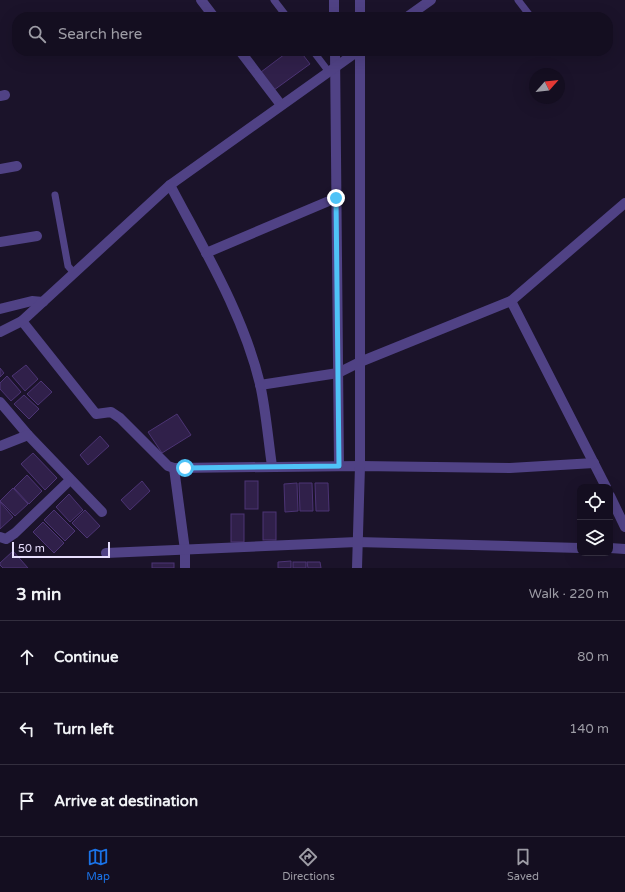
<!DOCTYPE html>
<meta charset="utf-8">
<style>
body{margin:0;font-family:"Varela Round",sans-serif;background:#1d1729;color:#f1f3f6}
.controls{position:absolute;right:12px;bottom:12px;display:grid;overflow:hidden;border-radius:8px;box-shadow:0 4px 16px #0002}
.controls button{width:36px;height:36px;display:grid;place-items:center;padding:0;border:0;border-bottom:1px solid #332e3e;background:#140e20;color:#f1f3f6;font:20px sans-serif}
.compass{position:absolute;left:529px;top:68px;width:36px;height:36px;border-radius:50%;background:#140e20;box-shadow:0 4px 16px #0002;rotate:63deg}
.scale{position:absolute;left:12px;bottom:10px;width:98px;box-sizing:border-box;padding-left:4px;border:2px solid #e7defd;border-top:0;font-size:11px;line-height:14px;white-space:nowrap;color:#e7defd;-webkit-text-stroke:3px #1b132a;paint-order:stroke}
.stop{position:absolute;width:12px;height:12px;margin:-9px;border:3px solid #4fc3f7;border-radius:50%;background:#fff}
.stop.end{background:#4fc3f7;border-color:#fff;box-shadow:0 1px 4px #0008}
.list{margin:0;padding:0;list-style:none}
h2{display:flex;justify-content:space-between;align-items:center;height:52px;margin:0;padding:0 16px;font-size:17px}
h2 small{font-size:13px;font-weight:400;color:#9d9ca5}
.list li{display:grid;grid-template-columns:26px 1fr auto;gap:12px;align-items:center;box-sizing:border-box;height:72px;padding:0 16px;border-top:1px solid #332e3e}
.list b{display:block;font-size:15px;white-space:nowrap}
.list em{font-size:13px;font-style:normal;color:#9d9ca5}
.icon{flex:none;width:22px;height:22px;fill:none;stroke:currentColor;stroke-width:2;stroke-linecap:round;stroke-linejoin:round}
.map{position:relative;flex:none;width:625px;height:568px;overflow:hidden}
.search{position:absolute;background:#140e20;box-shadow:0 4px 16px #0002;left:12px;right:12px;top:12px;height:44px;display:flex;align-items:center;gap:10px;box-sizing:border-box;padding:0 14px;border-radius:16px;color:#9d9ca5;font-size:15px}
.sheet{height:268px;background:#140e20}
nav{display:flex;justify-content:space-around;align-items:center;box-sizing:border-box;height:56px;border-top:1px solid #332e3e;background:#140e20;font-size:11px;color:#9d9ca5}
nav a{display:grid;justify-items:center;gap:2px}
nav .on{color:#1a73e8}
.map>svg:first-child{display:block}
</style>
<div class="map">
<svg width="625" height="568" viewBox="0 0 625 568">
<rect width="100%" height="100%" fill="#1b132a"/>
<!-- building -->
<g fill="#30204a" stroke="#4c3474">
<polygon points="289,51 300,51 310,64 274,90 261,72"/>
<polygon points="26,365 38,379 25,391 12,376"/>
<polygon points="0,368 4,373 0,377"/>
<polygon points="7,376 21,392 11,401 0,389 0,383"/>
<polygon points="41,381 52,392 38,405 27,394"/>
<polygon points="24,395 39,409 29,419 14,404"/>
<polygon points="177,414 191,435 162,453 148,432"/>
<polygon points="100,436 109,446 88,465 80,455"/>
<polygon points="33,453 57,478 45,490 21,464"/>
<polygon points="27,475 42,491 29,504 14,488"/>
<polygon points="142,481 150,491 130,510 121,500"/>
<rect x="245" y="481" width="13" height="28"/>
<polygon points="297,483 298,511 285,512 284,484"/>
<polygon points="299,483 312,483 313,511 300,511"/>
<polygon points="315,483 328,483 329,511 316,511"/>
<polygon points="13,488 28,504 15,516 0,501"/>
<polygon points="69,494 83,510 70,522 56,507"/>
<polygon points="0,502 13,517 0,529"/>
<polygon points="54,510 75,531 65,541 44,520"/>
<polygon points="85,510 100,526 87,538 72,523"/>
<rect x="263" y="512" width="13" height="28"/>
<rect x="231" y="514" width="13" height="28"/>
<polygon points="43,522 64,543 54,553 33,532"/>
<polygon points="13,551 28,568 3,568 0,565 0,563"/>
<polygon points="291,561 291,568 278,568 278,562"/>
<rect x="293" y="562" width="13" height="6"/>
<polygon points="307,562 320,562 321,568 308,568"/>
<rect x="152" y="563" width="22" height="5"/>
</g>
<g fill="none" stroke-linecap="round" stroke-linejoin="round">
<!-- lane -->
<g stroke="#504285" stroke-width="7">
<polyline points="274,0 287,17"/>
<polyline points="518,0 531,17"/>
<polyline points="313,51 329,72"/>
<polyline points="55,195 68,266 74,273"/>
</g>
<!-- street -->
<g stroke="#504285" stroke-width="10">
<polyline points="201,0 214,17"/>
<polyline points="334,0 334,17"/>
<polyline points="360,17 360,0"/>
<polyline points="407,17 431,0"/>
<polyline points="240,51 281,105"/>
<polyline points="335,51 339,466"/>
<polyline points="0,96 5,95"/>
<polyline points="0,169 17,166"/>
<path d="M170 185C203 248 243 313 260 384 266 411 268 439 272 466"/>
<polyline points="0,242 37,236"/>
<polyline points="206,253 336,198"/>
<polyline points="511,301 606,487"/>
<polyline points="0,309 32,301 43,302"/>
<polyline points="22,321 96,414 111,412 120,418 168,466 174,468 360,466 510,468 594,463"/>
<polyline points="0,332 22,321 170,185 358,51"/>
<polyline points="260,385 338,373 360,362 511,301 625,203"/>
<polyline points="0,402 28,435 102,512"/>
<polyline points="0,446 28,435"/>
<polyline points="174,468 185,550 185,568"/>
<polyline points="610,496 625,527"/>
<polyline points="0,537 6,539 15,533 70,480"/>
<polyline points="610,548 625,549"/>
<polyline points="106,553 357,542 580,548"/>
<polyline points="357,568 360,466 360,51"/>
</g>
</g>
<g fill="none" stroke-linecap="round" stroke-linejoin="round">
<!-- route -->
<polyline stroke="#4fc3f7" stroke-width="5" points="185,468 339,466 336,198"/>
</g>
</svg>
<div class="controls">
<button><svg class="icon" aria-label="locate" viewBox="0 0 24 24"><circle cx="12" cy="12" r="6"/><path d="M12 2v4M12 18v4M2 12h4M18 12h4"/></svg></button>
<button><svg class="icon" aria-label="layers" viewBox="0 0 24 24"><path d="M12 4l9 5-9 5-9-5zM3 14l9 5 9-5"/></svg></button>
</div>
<svg class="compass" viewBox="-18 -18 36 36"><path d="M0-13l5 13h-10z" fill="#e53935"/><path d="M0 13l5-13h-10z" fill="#9d9ca5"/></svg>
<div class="scale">50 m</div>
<div class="stop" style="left:185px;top:468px"></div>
<div class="stop end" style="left:336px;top:198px"></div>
<div class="search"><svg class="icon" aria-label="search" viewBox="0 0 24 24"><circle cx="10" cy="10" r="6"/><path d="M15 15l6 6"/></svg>Search here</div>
</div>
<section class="sheet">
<h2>3 min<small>Walk · 220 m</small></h2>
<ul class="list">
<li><svg class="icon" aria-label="ahead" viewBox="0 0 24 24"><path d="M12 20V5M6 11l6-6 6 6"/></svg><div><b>Continue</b></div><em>80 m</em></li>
<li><svg class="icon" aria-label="left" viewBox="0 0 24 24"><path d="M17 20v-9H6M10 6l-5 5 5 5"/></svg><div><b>Turn left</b></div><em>140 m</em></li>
<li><svg class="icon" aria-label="arrive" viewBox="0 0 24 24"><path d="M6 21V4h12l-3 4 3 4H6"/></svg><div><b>Arrive at destination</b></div></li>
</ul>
</section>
<nav>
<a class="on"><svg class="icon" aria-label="map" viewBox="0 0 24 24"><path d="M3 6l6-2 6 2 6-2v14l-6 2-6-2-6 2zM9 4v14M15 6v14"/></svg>Map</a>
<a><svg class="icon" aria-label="directions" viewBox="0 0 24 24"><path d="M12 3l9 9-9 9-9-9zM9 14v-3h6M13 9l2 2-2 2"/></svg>Directions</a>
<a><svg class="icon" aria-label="saved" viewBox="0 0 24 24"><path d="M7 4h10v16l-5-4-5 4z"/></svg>Saved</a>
</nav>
